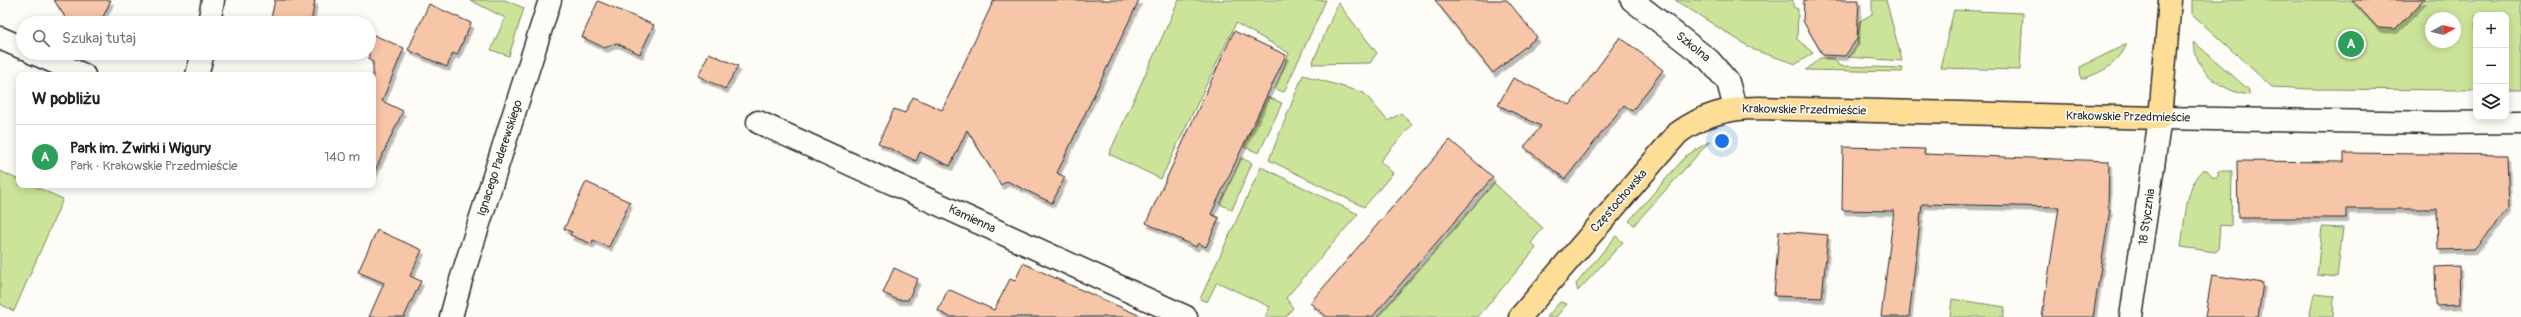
<!DOCTYPE html>
<html lang="pl">
<meta charset="utf-8">
<style>
body{margin:0;font-family:Pangolin,sans-serif;background:#f2f2f2;color:#222}
.controls{position:absolute;right:12px;top:12px;display:grid;overflow:hidden;border-radius:8px;box-shadow:0 2px 10px #0003}
.controls button{width:36px;height:36px;display:grid;place-items:center;padding:0;border:0;border-bottom:1px solid #e0e0e0;background:#fff;color:#222;font:20px sans-serif}
.compass{position:absolute;left:2425px;top:12px;width:36px;height:36px;border-radius:50%;background:#fff;box-shadow:0 2px 10px #0003;rotate:82deg}
.you{position:absolute;left:1722px;top:141px;width:14px;height:14px;margin:-10px;border:3px solid #fff;border-radius:50%;background:#1a73e8;box-shadow:0 0 0 6px #1a73e833}
.badge{display:grid;place-items:center;width:26px;height:26px;border-radius:50%;background:#ea580c;color:#fff;font-size:13px;font-weight:700}
.pin{position:absolute;translate:-50% -50%;border:2px solid #fff;box-shadow:0 1px 4px #0006}
.list{margin:0;padding:0;list-style:none}
h2{display:flex;justify-content:space-between;align-items:center;height:52px;margin:0;padding:0 16px;font-size:17px}
h2 small{font-size:13px;font-weight:400;color:#767676}
.list li{display:grid;grid-template-columns:26px 1fr auto;gap:12px;align-items:center;box-sizing:border-box;height:64px;padding:0 16px;border-top:1px solid #e0e0e0}
.list b{display:block;font-size:15px;white-space:nowrap}
.list p{margin:0;font-size:13px;white-space:nowrap;color:#767676}
.list em{font-size:13px;font-style:normal;color:#767676}
.icon{flex:none;width:22px;height:22px;fill:none;stroke:currentColor;stroke-width:2;stroke-linecap:round;stroke-linejoin:round}
.map{position:relative;flex:none;width:2521px;height:317px;overflow:hidden}
.search{position:absolute;background:#fff;box-shadow:0 2px 10px #0003;left:16px;top:16px;width:360px;height:44px;display:flex;align-items:center;gap:10px;box-sizing:border-box;padding:0 14px;border-radius:22px;color:#767676;font-size:15px}
.panel{position:absolute;background:#fff;box-shadow:0 2px 10px #0003;left:16px;top:72px;width:360px;height:116px;border-radius:8px}
.map>svg:first-child{display:block}
</style>
<div class="map">
<svg width="2521" height="317" viewBox="0 0 2521 317">
<defs>
<filter id="shadow"><feDropShadow dx="2.5" dy="4.5" stdDeviation="0" flood-color="#0004"/></filter>
</defs>
<rect width="100%" height="100%" fill="#fdfcf7"/>
<filter id="ink" filterUnits="userSpaceOnUse"><feTurbulence type="fractalNoise" baseFrequency=".025" numOctaves="2"/><feDisplacementMap in="SourceGraphic" scale="8" xChannelSelector="R" yChannelSelector="G"/><feConvolveMatrix kernelMatrix="1 2 1 2 8 2 1 2 1" color-interpolation-filters="sRGB"/></filter>
<g filter="url(#ink)">
<!-- green -->
<g fill="#cce49a" stroke="#7c8862" fill-rule="evenodd">
<polygon points="470,0 505,0 524,8 509,56 491,50 505,18"/>
<polygon points="1179,0 1326,0 1284,92 1275,89 1289,53 1236,23 1161,179 1109,154"/>
<polygon points="1675,0 1793,0 1793,7 1798,9 1797,39 1813,53 1796,64 1754,50"/>
<polygon points="1872,0 1886,0 1902,61 1848,57 1857,46 1860,21 1872,14"/>
<path d="M2192 0H2521V90H2506V15H2476V90L2310 89 2272 87 2192 14ZM2431 18H2455V42H2431Z"/>
<polygon points="1338,3 1377,53 1370,63 1312,64"/>
<polygon points="1954,10 2023,13 2020,70 1940,68"/>
<path d="M2194 42 2249 90V95C2222 91 2195 72 2194 42Z"/>
<path d="M2127 44C2118 64 2102 73 2081 79L2080 67Z"/>
<polygon points="1820,58 1834,58 1839,66 1903,68 1902,72 1806,70"/>
<polygon points="1303,75 1364,93 1388,121 1401,113 1412,125 1380,161 1393,173 1364,207 1269,160"/>
<polygon points="1268,97 1282,103 1259,153 1244,147"/>
<polygon points="1710,141 1634,225 1629,221 1686,156"/>
<polygon points="1241,158 1252,163 1232,210 1220,204"/>
<polygon points="1261,167 1358,214 1286,298 1293,308 1286,317 1265,317 1270,307 1217,282 1207,302 1200,299"/>
<path d="M2203 170H2207L2213 177H2218V171H2232L2231 226 2220 225 2218 250 2215 252 2181 247C2184 228 2186 181 2203 170Z"/>
<polygon points="0,171 19,180 19,185 31,185 63,199 14,311 0,304"/>
<polygon points="1494,183 1543,228 1531,243 1536,248 1478,317 1377,317"/>
<polygon points="2322,227 2343,228 2337,277 2317,275"/>
<polygon points="1616,236 1623,242 1578,291 1576,284"/>
<polygon points="2314,294 2334,296 2333,317 2309,317"/>
<polygon points="1952,299 2005,307 2003,317 1950,317"/>
<polygon points="1560,302 1567,304 1556,317 1547,317"/>
</g>
<!-- building -->
<g fill="#f7c5a8" stroke="#2b2b2b" filter="url(#shadow)">
<polygon points="54,0 111,0 100,23 69,23"/>
<polygon points="275,0 315,0 311,23 270,23"/>
<polygon points="994,0 1139,0 1057,173 1065,177 1052,203 1007,181 1001,185 967,130 950,166 920,152 916,161 878,143 894,109 905,113 913,97 942,110"/>
<polygon points="1435,0 1507,0 1537,37 1493,73"/>
<polygon points="1804,0 1859,0 1857,39 1845,56 1823,55 1803,21"/>
<polygon points="2352,0 2424,0 2395,29 2378,28"/>
<polygon points="598,1 654,25 640,54 616,43 605,48 582,37"/>
<polygon points="429,4 471,23 457,55 453,53 447,67 408,50"/>
<polygon points="1234,31 1286,55 1211,214 1219,218 1206,247 1198,243 1196,247 1146,223"/>
<polygon points="369,33 404,48 382,101 403,111 373,175 373,62 369,60"/>
<polygon points="1620,37 1663,70 1632,111 1624,105 1565,179 1524,147 1541,126 1498,105 1513,78 1570,105"/>
<polygon points="709,53 738,66 725,89 698,76"/>
<polygon points="1450,140 1493,177 1372,317 1327,317 1310,303"/>
<polygon points="1843,147 1925,149 1924,154 2109,161 2108,209 2110,209 2093,317 2042,317 2059,207 1922,204 1909,317 1881,317 1894,211 1842,210"/>
<polygon points="2344,153 2507,155 2509,209 2474,249 2438,250 2437,209 2346,209 2346,218 2238,218 2237,161 2344,162"/>
<polygon points="586,182 630,202 609,247 593,240 592,244 570,235 572,232 564,229"/>
<polygon points="377,230 422,250 410,276 421,281 404,317 369,317 384,283 358,272"/>
<polygon points="1779,231 1828,235 1822,298 1774,296"/>
<polygon points="1023,263 1068,284 1143,317 950,317 938,311 948,289 994,310 1010,279 1015,281"/>
<polygon points="2459,266 2460,305 2436,306 2435,267"/>
<polygon points="894,268 918,279 908,300 898,300 883,293"/>
<polygon points="2212,275 2263,283 2258,317 2205,317"/>
</g>
<g fill="none" stroke-linecap="round" stroke-linejoin="round">
<!-- minor casing -->
<g stroke="#2b2b2b" stroke-width="25">
<g id="minor">
<polyline points="1632,0 1709,60 1728,82 1735,108"/>
<polyline points="209,23 213,0"/>
<polyline points="0,38 23,48"/>
<polyline points="33,53 84,75"/>
<polyline points="197,75 203,53"/>
<polyline points="2160,118 2440,123 2521,122"/>
<polyline points="758,122 1186,317"/>
<polyline points="451,317 461,280 550,0"/>
</g>
</g>
<!-- secondary casing -->
<g stroke="#2b2b2b" stroke-width="25">
<polyline id="secondary" points="2131,317 2160,118"/>
</g>
<!-- primary casing -->
<g stroke="#2b2b2b" stroke-width="25">
<path id="primary" d="M1520 317 1678 133C1703 115 1727 108 1758 108L2160 118 2170 0"/>
</g>
<!-- minor -->
<use href="#minor" stroke="#fdfcf7" stroke-width="22"/>
<!-- secondary -->
<use href="#secondary" stroke="#fdfcf7" stroke-width="22"/>
<!-- primary -->
<use href="#primary" stroke="#fedd96" stroke-width="22"/>
</g>
</g>
<g text-anchor="middle" dominant-baseline="central" stroke-width="3" stroke-linejoin="round" paint-order="stroke">
<!-- street labels -->
<g font-size="12" fill="#2b2b2b" stroke="#fdfcf7">
<text transform="translate(1693 47) rotate(39)">Szkolna</text>
<text transform="translate(1804 110) rotate(1)">Krakowskie Przedmieście</text>
<text transform="translate(2128 117) rotate(1)">Krakowskie Przedmieście</text>
<text transform="translate(500 158) rotate(-72)">Ignacego Paderewskiego</text>
<text transform="translate(1619 201) rotate(-49)">Częstochowska</text>
<text transform="translate(2147 217) rotate(-82)">18 Stycznia</text>
<text transform="translate(972 219) rotate(25)">Kamienna</text>
</g>
</g>
</svg>
<div class="controls">
<button>+</button>
<button>−</button>
<button><svg class="icon" aria-label="layers" viewBox="0 0 24 24"><path d="M12 4l9 5-9 5-9-5zM3 14l9 5 9-5"/></svg></button>
</div>
<svg class="compass" viewBox="-18 -18 36 36"><path d="M0-13l5 13h-10z" fill="#e53935"/><path d="M0 13l5-13h-10z" fill="#767676"/></svg>
<div class="you"></div>
<div class="pin badge" style="left:2351px;top:44px;background:#2e9e5b">A</div>
<div class="search"><svg class="icon" aria-label="search" viewBox="0 0 24 24"><circle cx="10" cy="10" r="6"/><path d="M15 15l6 6"/></svg>Szukaj tutaj</div>
<section class="panel">
<h2>W pobliżu<small></small></h2>
<ul class="list">
<li><span class="badge" style="background:#2e9e5b">A</span><div><b>Park im. Żwirki i Wigury</b><p>Park · Krakowskie Przedmieście</p></div><em>140 m</em></li>
</ul>
</section>
</div>
